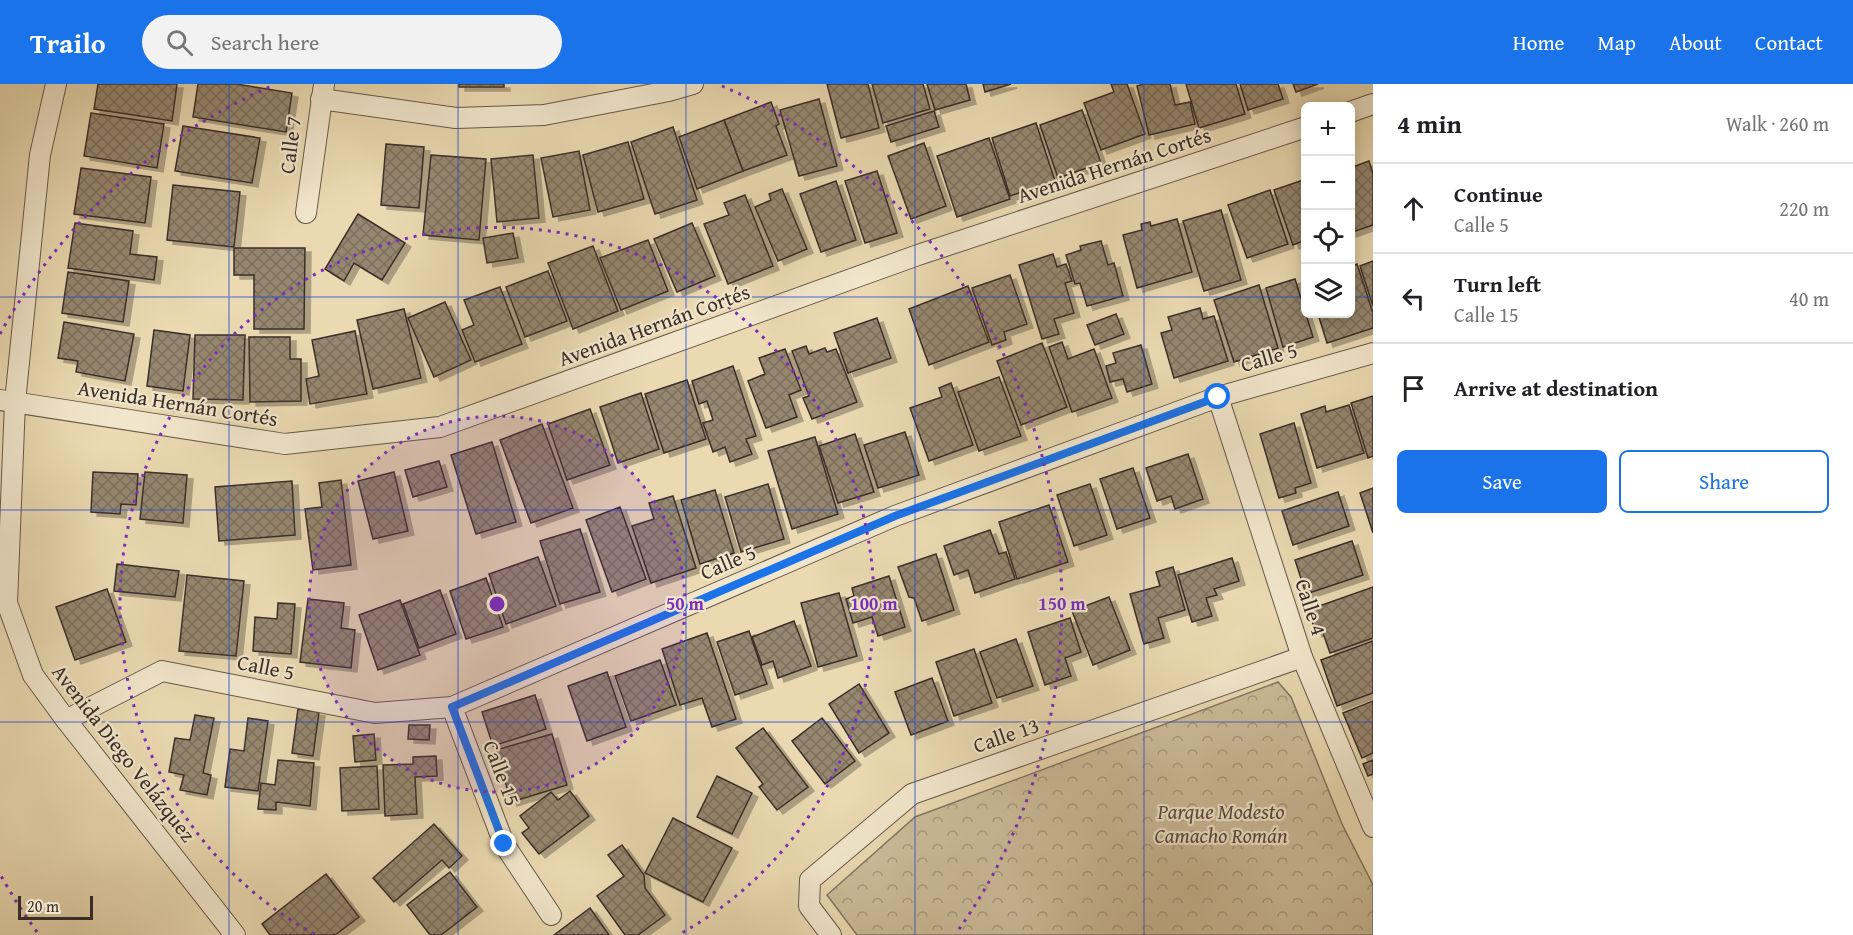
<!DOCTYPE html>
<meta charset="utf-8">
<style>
body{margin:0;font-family:"Gentium Book Plus",serif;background:#f2f2f2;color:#202124}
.controls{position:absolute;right:18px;top:18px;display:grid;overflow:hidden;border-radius:9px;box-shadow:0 3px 15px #0003}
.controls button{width:54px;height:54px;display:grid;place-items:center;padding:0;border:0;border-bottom:2px solid #e0e0e0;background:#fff;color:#202124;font:30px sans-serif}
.scale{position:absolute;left:18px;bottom:15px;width:75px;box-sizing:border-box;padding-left:6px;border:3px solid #3b2e29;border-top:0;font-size:16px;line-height:21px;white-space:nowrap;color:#3b2e29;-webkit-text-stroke:4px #f1e6cc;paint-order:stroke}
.stop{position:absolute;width:18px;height:18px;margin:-14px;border:4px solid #1a73e8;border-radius:50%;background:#fff}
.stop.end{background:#1a73e8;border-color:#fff;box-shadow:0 2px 6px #0008}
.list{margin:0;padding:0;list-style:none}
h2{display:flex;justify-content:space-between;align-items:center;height:78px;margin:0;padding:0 24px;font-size:26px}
h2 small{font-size:20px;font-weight:400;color:#757577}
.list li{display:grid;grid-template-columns:39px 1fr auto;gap:18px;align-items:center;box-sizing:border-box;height:90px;padding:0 24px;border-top:2px solid #e0e0e0}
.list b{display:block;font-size:22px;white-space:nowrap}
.list p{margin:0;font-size:20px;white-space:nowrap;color:#757577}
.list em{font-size:20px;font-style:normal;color:#757577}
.actions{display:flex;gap:12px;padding:18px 24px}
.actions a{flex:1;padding:14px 0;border:2px solid #1a73e8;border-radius:9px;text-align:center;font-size:21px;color:#1a73e8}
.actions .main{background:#1a73e8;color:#fff}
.icon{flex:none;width:33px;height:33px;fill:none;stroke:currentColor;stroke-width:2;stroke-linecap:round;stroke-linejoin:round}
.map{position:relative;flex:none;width:1373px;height:851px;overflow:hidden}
header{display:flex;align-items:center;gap:36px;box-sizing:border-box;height:84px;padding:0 30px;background:#1a73e8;color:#fff}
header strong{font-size:28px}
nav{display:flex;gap:33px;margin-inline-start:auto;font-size:21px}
.search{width:420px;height:54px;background:#f2f2f2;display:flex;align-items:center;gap:15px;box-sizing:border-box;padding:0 21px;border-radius:33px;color:#757577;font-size:22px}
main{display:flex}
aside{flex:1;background:#fff}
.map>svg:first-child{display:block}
</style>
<header>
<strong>Trailo</strong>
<div class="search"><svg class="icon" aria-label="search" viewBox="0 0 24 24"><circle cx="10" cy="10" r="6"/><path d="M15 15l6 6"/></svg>Search here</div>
<nav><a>Home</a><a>Map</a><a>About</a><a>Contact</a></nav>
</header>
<main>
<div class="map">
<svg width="1373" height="851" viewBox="0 0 1373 851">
<defs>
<pattern id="park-crowns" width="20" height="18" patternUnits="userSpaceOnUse" patternTransform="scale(1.5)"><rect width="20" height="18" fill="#ccbc9a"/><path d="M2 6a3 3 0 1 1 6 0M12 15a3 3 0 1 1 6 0" fill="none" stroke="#a7997e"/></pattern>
<pattern id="building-cross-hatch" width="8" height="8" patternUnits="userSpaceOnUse" patternTransform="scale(1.5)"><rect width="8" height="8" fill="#968770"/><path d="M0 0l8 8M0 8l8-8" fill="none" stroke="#7c6f5c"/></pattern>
<filter id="shadow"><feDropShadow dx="6" dy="4" stdDeviation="0" flood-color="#0004"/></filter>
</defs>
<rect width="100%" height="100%" fill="#ead9b1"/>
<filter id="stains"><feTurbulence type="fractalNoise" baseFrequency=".00333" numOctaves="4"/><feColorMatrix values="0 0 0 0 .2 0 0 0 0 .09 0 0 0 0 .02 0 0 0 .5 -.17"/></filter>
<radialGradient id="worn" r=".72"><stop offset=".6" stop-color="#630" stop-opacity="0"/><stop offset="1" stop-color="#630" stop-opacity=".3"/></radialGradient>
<!-- park -->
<polygon fill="url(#park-crowns)" stroke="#847562" stroke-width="1.5" points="1278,598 1291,613 1342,740 1373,801 1373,851 857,851 827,811 915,733"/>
<!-- building -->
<g fill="url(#building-cross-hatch)" stroke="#3b2e29" stroke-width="1.5" filter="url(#shadow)">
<polygon points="98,0 177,0 172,37 94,25"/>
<polygon points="198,0 236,0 292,9 286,48 193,33"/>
<rect x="459" y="0" width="45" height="3"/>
<polygon points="827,0 868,0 879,44 841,54"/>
<polygon points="872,0 923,0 930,25 883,39"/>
<polygon points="927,0 966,0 970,16 935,26"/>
<polygon points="983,0 1011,0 985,8"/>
<polygon points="1111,0 1127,0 1145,50 1101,66 1084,19 1114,8"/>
<polygon points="1143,0 1170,0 1175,21 1190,18 1195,40 1149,51 1137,2"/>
<polygon points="1186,0 1236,0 1245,30 1199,44"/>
<polygon points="1240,0 1278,0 1283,15 1248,26"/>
<polygon points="1293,0 1318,0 1296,8"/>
<polygon points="819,15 837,82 799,92 780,26"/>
<polygon points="771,18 779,40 776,42 787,71 743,87 724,36"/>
<polygon points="1082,26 1101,79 1058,94 1040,41"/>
<polygon points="934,27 939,43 891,58 886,42"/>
<polygon points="91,29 164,40 157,84 84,72"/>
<polygon points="724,36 743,87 697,105 679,53"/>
<polygon points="1036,39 1055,97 1010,112 992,54"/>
<polygon points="183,42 260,54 252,99 175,87"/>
<polygon points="673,43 697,116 655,130 631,58"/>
<polygon points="989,54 1010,115 957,133 937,72"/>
<polygon points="628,58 644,115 598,128 583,71"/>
<polygon points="924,59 946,122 911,135 888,72"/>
<polygon points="386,60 424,63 419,124 381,121"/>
<polygon points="579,67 590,126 553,133 541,74"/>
<polygon points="431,71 486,75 479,156 423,151"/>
<polygon points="533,71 539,134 497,138 491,75"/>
<polygon points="1369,77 1373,90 1373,141 1350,149 1350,84"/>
<polygon points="81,84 151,93 145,139 74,130"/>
<polygon points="877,87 897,149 865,159 845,97"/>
<polygon points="1306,95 1306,156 1293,161 1274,106"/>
<polygon points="836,97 856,156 821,168 800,110"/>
<polygon points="173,101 240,108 234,163 167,156"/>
<polygon points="782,105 807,165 778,177 755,123 771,116 769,110"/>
<polygon points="1270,106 1288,160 1247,174 1228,121"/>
<polygon points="745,111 773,182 728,200 704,140 729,131 724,119"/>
<polygon points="1221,126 1241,196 1204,207 1183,137"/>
<polygon points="358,130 405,159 382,196 354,179 344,197 325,185"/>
<polygon points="1177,135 1192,188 1137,204 1123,151 1142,146 1141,140 1150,138 1151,142"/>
<polygon points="75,139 133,147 130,170 157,173 154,196 68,184"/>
<polygon points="692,139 715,192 677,208 654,155"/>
<polygon points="513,149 518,174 487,179 483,154"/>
<polygon points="648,156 668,207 621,226 600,174"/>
<polygon points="1101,157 1108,181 1114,179 1123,212 1087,222 1080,199 1075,200 1066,171 1081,166 1080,162"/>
<polygon points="593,162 618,227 573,245 548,179"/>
<polygon points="234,164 305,164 304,245 254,245 254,191 234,191"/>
<polygon points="1053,170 1057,183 1066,180 1072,197 1065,199 1074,229 1054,235 1059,250 1042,255 1019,181"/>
<polygon points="1373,177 1373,222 1360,182"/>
<polygon points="1357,180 1373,229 1373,244 1327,259 1318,230 1350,230 1350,183"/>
<polygon points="548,187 567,237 525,253 506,203"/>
<polygon points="68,188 129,197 123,238 62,229"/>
<polygon points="1010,191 1027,240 1004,248 1006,256 992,261 972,204"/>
<polygon points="1295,195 1313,253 1283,263 1266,204"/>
<polygon points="1259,201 1278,264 1234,278 1214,216"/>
<polygon points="968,202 989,258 929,281 909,225"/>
<polygon points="500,203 522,260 475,278 462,246 474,241 464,216"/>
<polygon points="445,218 471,276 434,293 408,234"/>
<polygon points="1200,224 1203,235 1214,232 1228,277 1174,294 1161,249 1172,246 1168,233"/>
<polygon points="404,225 421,294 373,305 357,236"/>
<polygon points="1116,230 1124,250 1095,261 1087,241"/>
<polygon points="877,234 891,274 848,289 834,249"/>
<polygon points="64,238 134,250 125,297 76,288 78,277 58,274"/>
<polygon points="154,246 190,251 183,307 147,302"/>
<polygon points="355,247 367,310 310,320 306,295 319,292 312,256"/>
<polygon points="195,251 245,251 243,316 193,315"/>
<polygon points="249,253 290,253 290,275 301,275 301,317 250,318"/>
<polygon points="1062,258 1068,275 1094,265 1112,314 1072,328 1049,263"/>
<polygon points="1042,259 1067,323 1021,341 997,277"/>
<polygon points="1141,261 1152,300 1127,308 1123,295 1110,298 1106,282 1116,279 1113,269"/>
<polygon points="806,262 809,270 825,264 827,268 836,265 857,318 812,335 803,314 809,312 792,267"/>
<polygon points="785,265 801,306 789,311 797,333 766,344 748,297 765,290 759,274"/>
<polygon points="733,282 756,352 746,355 752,370 730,378 725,363 713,368 703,339 713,336 707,317 699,320 692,297"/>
<polygon points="999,293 1021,352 979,367 958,308"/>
<polygon points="687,296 706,355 664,369 645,310"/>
<polygon points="951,299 973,361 929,377 910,324 942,313 939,304"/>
<polygon points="641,309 659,365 618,379 600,323"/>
<polygon points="1373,312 1373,372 1368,374 1351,319"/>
<polygon points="1349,321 1364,369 1317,384 1301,330 1325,322 1326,328"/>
<polygon points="590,325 610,381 567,396 548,340"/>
<polygon points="1294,339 1311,399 1295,404 1296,409 1279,414 1260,350"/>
<polygon points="542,340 573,424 531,439 500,356"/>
<polygon points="905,348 919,391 878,404 864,361"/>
<polygon points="855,350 874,408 838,419 819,362"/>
<polygon points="815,353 838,430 792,445 768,367"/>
<polygon points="492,358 516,438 476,450 451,371"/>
<polygon points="1188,370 1203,415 1175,425 1171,412 1157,417 1146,384"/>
<polygon points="439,377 447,403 413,413 405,386"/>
<polygon points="1133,384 1150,434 1117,445 1100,395"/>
<polygon points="93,388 138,390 136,421 121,420 120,430 91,428"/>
<polygon points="145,388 187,391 183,439 140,435"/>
<polygon points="394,388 408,447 373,455 358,397"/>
<polygon points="341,396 351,481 313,486 305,425 322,423 319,399"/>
<polygon points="292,397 295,451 219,457 215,403"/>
<polygon points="768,400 784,455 741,468 725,413"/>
<polygon points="1090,400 1107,451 1074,462 1057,411"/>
<polygon points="1373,404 1373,449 1360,409"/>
<polygon points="715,406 734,469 700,480 681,416"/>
<polygon points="1338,408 1349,442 1293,461 1282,427"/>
<polygon points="673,412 696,484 651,499 632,442 654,435 649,419"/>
<polygon points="1049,421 1068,478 1017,495 999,438"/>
<polygon points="620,423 646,495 612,508 586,436"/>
<polygon points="580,445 600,508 560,520 540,457"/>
<polygon points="990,446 999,470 1006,468 1015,495 975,509 968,486 954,491 944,462"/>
<polygon points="1352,457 1363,491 1306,510 1295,476"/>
<polygon points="936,470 954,526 922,537 914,514 909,513 898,483"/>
<polygon points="538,473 556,522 506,540 489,490"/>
<polygon points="1232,474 1239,497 1214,505 1217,511 1206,514 1212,532 1192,538 1178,491"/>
<polygon points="117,480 179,487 175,513 114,507"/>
<polygon points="1173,483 1185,526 1158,534 1164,554 1144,560 1130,510 1160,502 1156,488"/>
<polygon points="187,491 244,497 236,572 179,567"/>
<polygon points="889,492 905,543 878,552 872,533 853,539 846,515 854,512 852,504"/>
<polygon points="486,494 503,543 466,555 450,507"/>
<polygon points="1373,503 1373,554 1330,569 1322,546 1316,549 1308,526"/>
<polygon points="107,505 126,558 75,576 56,523"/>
<polygon points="440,506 456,550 419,564 403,520"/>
<polygon points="839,509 857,572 818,583 801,519"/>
<polygon points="1109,513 1130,566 1093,581 1072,527"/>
<polygon points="308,515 344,519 341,544 355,546 351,584 300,578"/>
<polygon points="400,516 420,571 378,586 359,531"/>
<polygon points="278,519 295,520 291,570 253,567 255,533 277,535"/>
<polygon points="1070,534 1081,568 1065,574 1071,592 1045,601 1028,548"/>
<polygon points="794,537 811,582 778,594 773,577 762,581 752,553"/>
<polygon points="749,547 767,600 735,611 717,558"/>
<polygon points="707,549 736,635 712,643 702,614 680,621 662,565"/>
<polygon points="1016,555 1033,602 997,614 980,568"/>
<polygon points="1373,557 1373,609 1337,622 1321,576"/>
<polygon points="974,565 992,619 954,632 936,578"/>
<polygon points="660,576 676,621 631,637 615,592"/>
<polygon points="607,588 626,643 587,657 568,602"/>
<polygon points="932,594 948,637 911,651 895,608"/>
<polygon points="859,600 889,649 859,669 829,620"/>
<polygon points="535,611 546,645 493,662 482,628"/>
<polygon points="1373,617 1373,669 1362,674 1343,629"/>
<polygon points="298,625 319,628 313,672 292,669"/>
<polygon points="195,631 214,634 203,689 211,691 207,711 180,706 184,691 169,688 175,654 190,656"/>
<polygon points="248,634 268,637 258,707 225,703 230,665 244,667"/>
<polygon points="822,634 855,677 825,700 792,657"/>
<polygon points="409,641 430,641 429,656 408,655"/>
<polygon points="763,644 808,703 777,726 759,703 763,700 736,664"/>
<polygon points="374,650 376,676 355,678 353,652"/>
<polygon points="552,650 567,701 511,718 496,666"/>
<polygon points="436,672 437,692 415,693 417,730 385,732 383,681 413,680 413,673"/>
<polygon points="278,676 314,679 310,722 276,718 276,726 258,725 261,699 275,701"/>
<polygon points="1373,676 1373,690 1368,692 1363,680"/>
<polygon points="377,682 379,725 342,727 340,684"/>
<polygon points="717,692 752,709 732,750 697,733"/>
<polygon points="570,707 589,732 539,770 522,749 529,744 520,732 551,708 558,716"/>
<polygon points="673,734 732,764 703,818 645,789"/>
<polygon points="434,740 462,772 449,784 442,776 394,818 373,794"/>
<polygon points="622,761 644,791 645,804 665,831 638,851 625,851 597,812 624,792 608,771"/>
<polygon points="450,788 477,823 441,851 430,851 407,821"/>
<polygon points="326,790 359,833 335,851 270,851 262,840"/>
<polygon points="590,824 609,851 554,851"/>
</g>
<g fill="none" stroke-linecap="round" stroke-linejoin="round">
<!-- street casing -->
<g stroke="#67594b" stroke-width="22">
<g id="street">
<polyline points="56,0 40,71 15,318 7,519 33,591 66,636 235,851"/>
<polyline points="321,15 456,34 544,31 669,7 693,0"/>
<polyline points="1350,28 1373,20"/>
<polyline points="306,129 324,0"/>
<polyline points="1218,313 1302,573 1373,743"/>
<polyline points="0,316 285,360 440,343 918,171 1306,43"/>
<polyline points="452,623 504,760 551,831"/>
<polyline points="66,636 162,587 375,629 452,623 895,432 1218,313 1373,269"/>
<polyline points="831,851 809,822 810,796 912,710 1302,573"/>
</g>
</g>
<!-- street -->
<use href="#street" stroke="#f1e6cc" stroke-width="20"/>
</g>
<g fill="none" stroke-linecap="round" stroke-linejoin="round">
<!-- route -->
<polyline stroke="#1a73e8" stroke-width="8" points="504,760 452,623 895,432 1218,313"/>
</g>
<!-- grid -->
<path fill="none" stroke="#1d4ed8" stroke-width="1.5" stroke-opacity="0.55" d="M229 0V851M458 0V851M686 0V851M915 0V851M1144 0V851M0 213H1306M1350 213H1373M0 426H1373M0 638H1373"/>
<!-- distance rings -->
<circle cx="497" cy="520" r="188" fill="#7b2cbf" fill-opacity=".12"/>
<g fill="none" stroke="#7b2cbf" stroke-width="3" stroke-dasharray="3 6">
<circle cx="497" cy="520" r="188"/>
<path d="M314 850A377 377 0 1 1 680 850"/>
<path d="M37 848A565 565 0 0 1 0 790M0 250A565 565 0 0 1 272 2M722 2A565 565 0 0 1 957 848"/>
</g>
<g text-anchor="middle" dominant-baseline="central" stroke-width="4.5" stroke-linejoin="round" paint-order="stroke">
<!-- street labels -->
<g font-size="21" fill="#3b2e29" stroke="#f1e6cc">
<text transform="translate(290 61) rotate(-83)">Calle 7</text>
<text transform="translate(1114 81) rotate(-18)">Avenida Hernán Cortés</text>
<text transform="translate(654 241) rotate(-20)">Avenida Hernán Cortés</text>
<text transform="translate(1269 273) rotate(-16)">Calle 5</text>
<text transform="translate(178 319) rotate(9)">Avenida Hernán Cortés</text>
<text transform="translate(728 478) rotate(-23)">Calle 5</text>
<text transform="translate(1311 523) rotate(72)">Calle 4</text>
<text transform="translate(266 583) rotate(11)">Calle 5</text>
<text transform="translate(1006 651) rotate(-19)">Calle 13</text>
<text transform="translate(124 669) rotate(52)">Avenida Diego Velázquez</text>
<text transform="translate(502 689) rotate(69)">Calle 15</text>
</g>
<!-- park labels -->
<g font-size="21" font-style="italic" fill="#584a40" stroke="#f1e6cc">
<text x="1221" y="727">Parque Modesto<tspan x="1221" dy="24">Camacho Román</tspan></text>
</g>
</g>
<circle cx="497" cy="520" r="9" fill="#7b2cbf" stroke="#f1e6cc" stroke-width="3"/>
<g font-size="18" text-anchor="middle" font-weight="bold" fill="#7b2cbf" stroke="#f1e6cc" stroke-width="4.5" stroke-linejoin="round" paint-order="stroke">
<text x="685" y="526">50 m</text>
<text x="874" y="526">100 m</text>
<text x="1062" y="526">150 m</text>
</g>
<rect width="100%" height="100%" filter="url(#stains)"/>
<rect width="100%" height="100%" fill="url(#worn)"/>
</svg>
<div class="controls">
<button>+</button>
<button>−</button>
<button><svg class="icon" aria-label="locate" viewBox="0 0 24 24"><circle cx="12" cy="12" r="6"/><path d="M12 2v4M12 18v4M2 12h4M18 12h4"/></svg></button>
<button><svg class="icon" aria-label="layers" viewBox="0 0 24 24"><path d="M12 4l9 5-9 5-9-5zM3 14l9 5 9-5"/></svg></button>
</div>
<div class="scale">20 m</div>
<div class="stop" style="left:1218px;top:313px"></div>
<div class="stop end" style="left:504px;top:760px"></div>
</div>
<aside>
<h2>4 min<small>Walk · 260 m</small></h2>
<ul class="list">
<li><svg class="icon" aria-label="ahead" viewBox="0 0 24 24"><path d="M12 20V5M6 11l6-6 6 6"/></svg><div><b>Continue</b><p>Calle 5</p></div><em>220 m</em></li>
<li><svg class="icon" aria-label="left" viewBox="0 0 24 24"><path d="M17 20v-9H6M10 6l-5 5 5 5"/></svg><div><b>Turn left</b><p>Calle 15</p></div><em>40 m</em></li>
<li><svg class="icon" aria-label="arrive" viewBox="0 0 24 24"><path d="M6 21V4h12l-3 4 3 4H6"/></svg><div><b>Arrive at destination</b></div></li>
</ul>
<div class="actions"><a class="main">Save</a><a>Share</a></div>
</aside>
</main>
